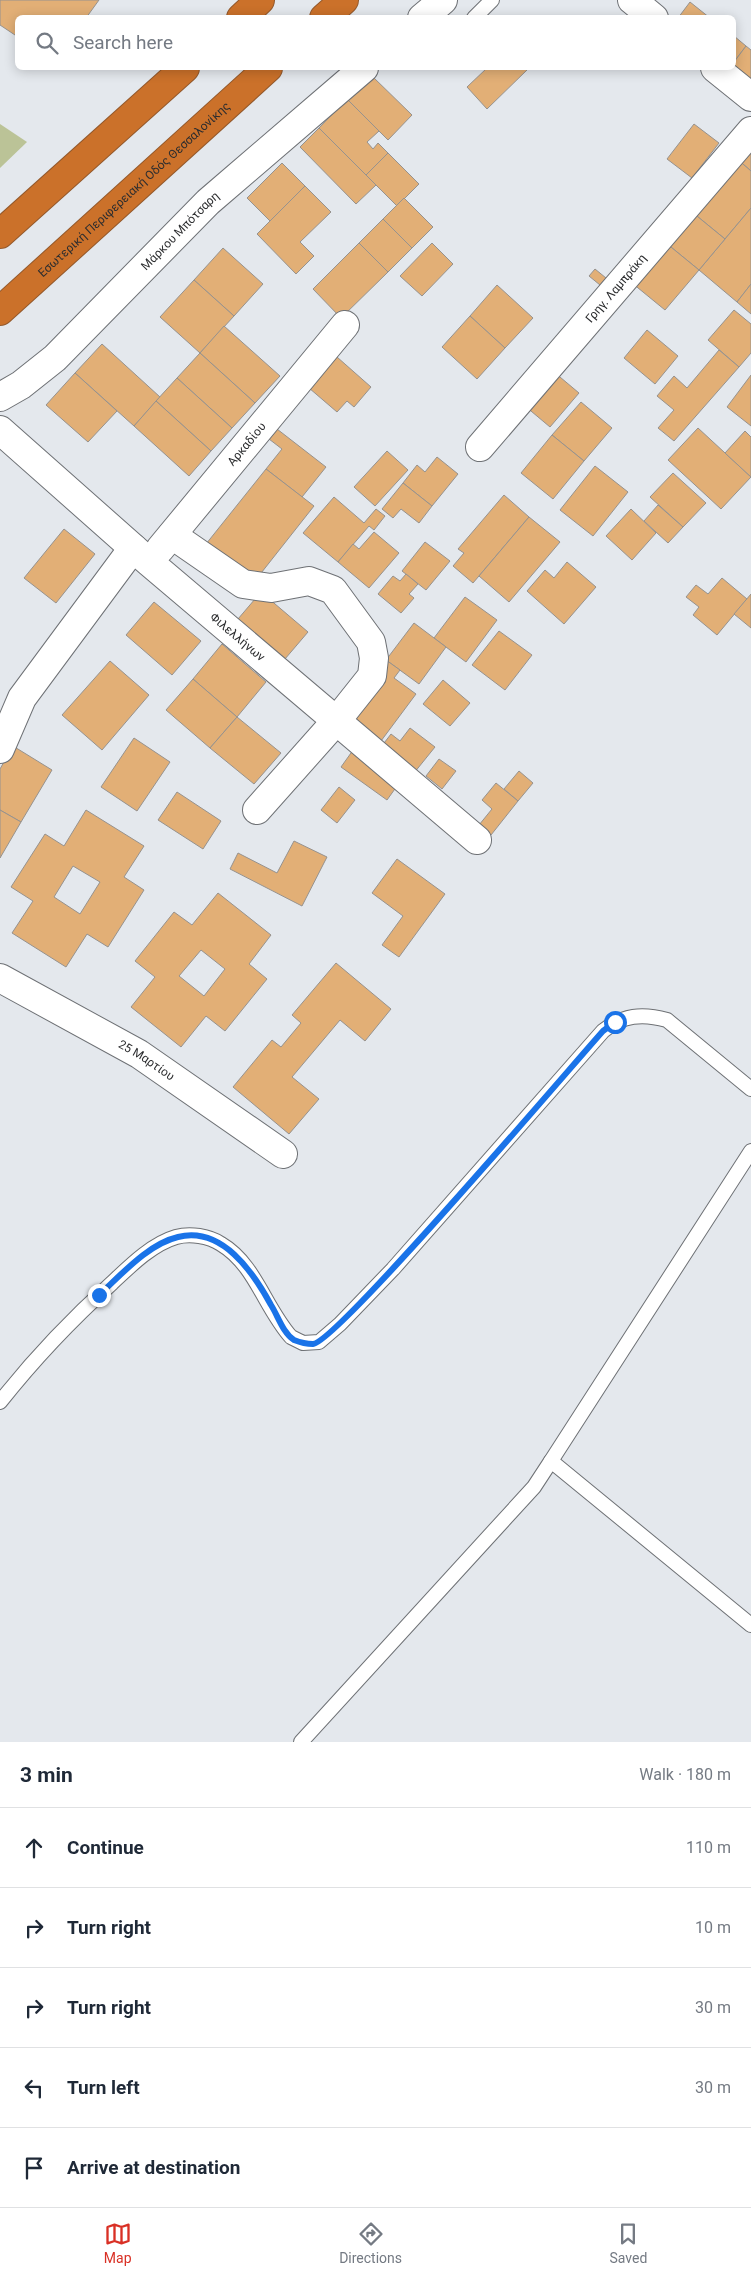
<!DOCTYPE html>
<meta charset="utf-8">
<style>
body{margin:0;font-family:Roboto,sans-serif;background:#f2f2f3;color:#1f2937}
.stop{position:absolute;width:15px;height:15px;margin:-11px;border:4px solid #1a73e8;border-radius:50%;background:#fff}
.stop.end{background:#1a73e8;border-color:#fff;box-shadow:0 1px 5px #0008}
.list{margin:0;padding:0;list-style:none}
h2{display:flex;justify-content:space-between;align-items:center;height:65px;margin:0;padding:0 20px;font-size:21px}
h2 small{font-size:16px;font-weight:400;color:#747a83}
.list li{display:grid;grid-template-columns:32px 1fr auto;gap:15px;align-items:center;box-sizing:border-box;height:80px;padding:0 20px;border-top:1px solid #e0e1e3}
.list b{display:block;font-size:19px;white-space:nowrap}
.list em{font-size:16px;font-style:normal;color:#747a83}
.icon{flex:none;width:28px;height:28px;fill:none;stroke:currentColor;stroke-width:2;stroke-linecap:round;stroke-linejoin:round}
.map{position:relative;flex:none;width:751px;height:1742px;overflow:hidden}
.search{position:absolute;background:#fff;box-shadow:0 2px 12px #0003;left:15px;right:15px;top:15px;height:55px;display:flex;align-items:center;gap:12px;box-sizing:border-box;padding:0 18px;border-radius:8px;color:#747a83;font-size:19px}
.sheet{height:465px;background:#fff}
nav{display:flex;justify-content:space-around;align-items:center;box-sizing:border-box;height:70px;border-top:1px solid #e0e1e3;background:#fff;font-size:14px;color:#747a83}
nav a{display:grid;justify-items:center;gap:2px}
nav .on{color:#d93025}
.map>svg:first-child{display:block}
</style>
<div class="map">
<svg width="751" height="1742" viewBox="0 0 751 1742">
<rect width="100%" height="100%" fill="#e4e8ed"/>
<!-- green -->
<polygon fill="#bbc397" points="0,124 27,142 0,168"/>
<!-- building -->
<g fill="#e2af76" stroke="#96928e" fill-rule="evenodd">
<polygon points="0,0 99,0 86,18 18,18 18,37 0,25"/>
<polygon points="690,2 710,18 678,18"/>
<polygon points="734,36 746,46 734,62"/>
<polygon points="746,46 751,50 751,81 734,67 734,62"/>
<polygon points="487,68 526,68 528,69 487,109 467,87"/>
<polygon points="372,76 412,115 388,140 347,99"/>
<polygon points="347,99 379,131 367,142 373,149 378,143 388,153 366,175 319,128"/>
<polygon points="694,124 719,143 692,178 667,159"/>
<polygon points="319,128 376,185 356,204 300,147"/>
<polygon points="751,141 751,171 736,158"/>
<polygon points="388,153 419,184 397,206 366,175"/>
<polygon points="736,158 751,171 751,208 725,239 692,212"/>
<polygon points="282,163 305,186 270,221 247,198"/>
<polygon points="305,186 331,212 300,242 314,256 296,274 257,234"/>
<polygon points="404,198 433,227 412,248 383,219"/>
<polygon points="751,208 751,284 737,302 699,270"/>
<polygon points="692,212 725,239 699,270 666,243"/>
<polygon points="383,219 412,248 388,272 359,243"/>
<polygon points="359,243 388,272 341,318 313,289"/>
<polygon points="432,243 453,264 422,296 400,276"/>
<polygon points="666,243 699,270 665,310 632,283"/>
<polygon points="223,248 263,284 234,316 194,280"/>
<polygon points="595,269 606,278 600,285 589,276"/>
<polygon points="194,280 234,316 200,353 160,317"/>
<polygon points="751,284 751,314 737,302"/>
<polygon points="497,285 533,318 505,348 470,316"/>
<polygon points="734,310 751,324 751,353 739,367 708,340"/>
<polygon points="470,316 505,348 477,379 442,347"/>
<polygon points="224,326 280,376 255,403 200,353"/>
<polygon points="647,330 678,356 655,384 624,358"/>
<polygon points="102,344 160,397 134,426 75,373"/>
<polygon points="719,350 739,367 674,441 658,428 674,410 657,396 674,376 687,388"/>
<polygon points="200,353 255,403 232,428 177,378"/>
<polygon points="337,357 371,387 354,407 347,401 337,412 309,388"/>
<polygon points="554,372 579,393 550,427 525,406"/>
<polygon points="75,373 117,411 88,442 46,405"/>
<polygon points="751,375 751,426 727,407"/>
<polygon points="177,378 232,428 211,451 156,401"/>
<polygon points="156,401 211,451 189,476 134,426"/>
<polygon points="581,402 612,428 584,461 552,435"/>
<polygon points="698,428 751,477 721,509 668,460"/>
<polygon points="277,429 326,467 302,497 266,469 282,449 269,439"/>
<polygon points="745,431 751,437 751,477 725,453"/>
<polygon points="552,435 584,461 553,499 521,473"/>
<polygon points="387,451 408,470 375,506 354,487"/>
<polygon points="437,457 458,474 432,506 403,483 417,465 425,472"/>
<polygon points="595,466 628,492 593,536 560,510"/>
<polygon points="266,469 314,506 254,582 206,544"/>
<polygon points="673,473 706,503 683,527 650,497"/>
<polygon points="403,483 432,506 419,523 401,509 393,518 382,509"/>
<polygon points="504,495 529,517 473,583 453,566 464,553 458,549"/>
<polygon points="334,497 364,523 376,509 385,516 374,530 369,526 338,562 303,533"/>
<polygon points="658,505 683,527 668,543 644,521"/>
<polygon points="631,509 656,533 632,560 606,536"/>
<polygon points="529,517 560,542 509,602 479,576"/>
<polygon points="64,529 95,554 56,603 24,578"/>
<polygon points="374,532 399,553 369,588 338,562 353,544 359,549"/>
<polygon points="425,542 450,561 426,590 402,571"/>
<polygon points="567,562 596,587 564,624 527,591 545,570 554,578"/>
<polygon points="406,574 418,584 409,594 414,598 401,613 378,594 393,576 400,581"/>
<polygon points="722,578 747,599 717,635 693,615 699,607 686,597 696,585 708,594"/>
<polygon points="261,592 308,632 279,666 232,626"/>
<polygon points="751,594 751,628 734,614"/>
<polygon points="465,597 497,620 466,662 434,638"/>
<polygon points="154,602 201,641 172,675 126,635"/>
<polygon points="414,623 446,647 419,684 386,660"/>
<polygon points="499,631 532,655 505,690 472,665"/>
<polygon points="222,644 266,682 237,717 193,679"/>
<polygon points="386,660 400,670 394,678 416,694 378,745 342,719"/>
<polygon points="110,661 149,695 102,750 62,715"/>
<polygon points="193,679 237,717 210,748 166,710"/>
<polygon points="443,680 470,703 450,726 423,704"/>
<polygon points="237,717 281,753 254,784 210,748"/>
<polygon points="410,728 435,747 414,773 381,747 391,734 400,741"/>
<polygon points="134,738 170,762 137,811 101,787"/>
<polygon points="13,746 52,770 21,822 0,810 0,769"/>
<polygon points="356,746 402,779 387,800 341,767"/>
<polygon points="439,759 456,771 442,789 426,776"/>
<polygon points="519,771 533,783 518,801 504,789"/>
<polygon points="496,783 518,801 491,835 479,825 492,809 482,800"/>
<polygon points="339,787 355,800 337,823 321,810"/>
<polygon points="177,792 221,821 203,849 158,820"/>
<polygon points="0,810 21,822 0,858"/>
<path d="M86 810 144 846 124 877 144 890 108 947 87 934 66 967 12 933 33 901 11 887 45 834 64 846ZM73 866 100 882 80 914 54 897Z"/>
<polygon points="294,841 327,857 302,906 230,869 238,853 277,873"/>
<polygon points="397,859 445,894 399,957 382,945 403,916 372,893"/>
<path d="M218 893 271 935 249 964 267 979 225 1031 206 1016 181 1047 131 1007 155 977 135 961 174 912 192 925ZM201 950 225 969 204 996 179 976Z"/>
<polygon points="336,963 391,1009 365,1041 340,1020 292,1077 319,1099 289,1134 233,1087 272,1040 281,1047 301,1023 292,1015"/>
</g>
<g fill="none" stroke-linecap="round" stroke-linejoin="round">
<!-- lane casing -->
<g stroke="#6e7175" stroke-width="16">
<g id="lane">
<polyline points="474,18 492,0"/>
<path d="M0 1402C34 1359 71 1320 112 1283 130 1266 152 1244 176 1237 190 1233 209 1236 221 1244 255 1264 265 1308 291 1337L303 1343 319 1342 340 1324 393 1269 603 1031C623 1015 642 1013 667 1020L751 1089"/>
<polyline points="551,1461 751,1151"/>
<polyline points="301,1742 534,1487 551,1461 751,1625"/>
</g>
</g>
<!-- street casing -->
<g stroke="#6e7175" stroke-width="30">
<g id="street">
<path id="s1" d="M0 430 149 562 477 840"/>
<path id="s2" d="M480 447 751 131"/>
<polyline points="172,535 243,584 271,588 309,581 333,590 371,642 374,658 372,676 337,720 257,810"/>
<path id="s3" d="M160 549 345 325"/>
<polyline points="0,749 22,698 133,548"/>
<path id="s4" d="M0 978 139 1054 283 1154"/>
</g>
</g>
<!-- secondary casing -->
<g stroke="#6e7175" stroke-width="30">
<g id="secondary">
<polyline points="632,0 654,18"/>
<polyline points="422,18 443,0"/>
<polyline points="715,68 751,97"/>
<path id="s5" d="M0 397 21 385 55 358 208 202 364 68"/>
</g>
</g>
<!-- highway casing -->
<g stroke="#93592c" stroke-width="30">
<g id="highway">
<polyline points="241,18 260,0"/>
<polyline points="324,18 344,0"/>
<polyline points="0,234 185,68"/>
<path id="s6" d="M0 311 268 68"/>
</g>
</g>
<!-- lane -->
<use href="#lane" stroke="#fff" stroke-width="14"/>
<!-- street -->
<use href="#street" stroke="#fff" stroke-width="28"/>
<!-- secondary -->
<use href="#secondary" stroke="#fff" stroke-width="28"/>
<!-- highway -->
<use href="#highway" stroke="#cb712a" stroke-width="28"/>
</g>
<g fill="none" stroke-linecap="round" stroke-linejoin="round">
<!-- route -->
<path stroke="#1a73e8" stroke-width="6" d="M99 1295C121 1275 148 1244 178 1237 222 1226 253 1272 271 1305 278 1316 283 1333 294 1340 299 1342 307 1344 313 1344 337 1342 569 1069 603 1031L615 1022"/>
</g>
<g text-anchor="middle" dominant-baseline="central" stroke-width="4" stroke-linejoin="round" paint-order="stroke">
<!-- street labels -->
<g font-size="12" fill="#2c2d2f" stroke="#e4e8ed">
<text stroke="none"><textPath href="#s6" startOffset="181">Εσωτερική Περιφερειακή Οδός Θεσσαλονίκης</textPath></text>
<text stroke="none"><textPath href="#s5" startOffset="246">Μάρκου Μπότσαρη</textPath></text>
<text stroke="none"><textPath href="#s2" startOffset="209">Γρηγ. Λαμπράκη</textPath></text>
<text stroke="none"><textPath href="#s3" startOffset="136">Αρκαδίου</textPath></text>
<text stroke="none"><textPath href="#s1" startOffset="315">Φιλελλήνων</textPath></text>
<text stroke="none"><textPath href="#s4" startOffset="168">25 Μαρτίου</textPath></text>
</g>
</g>
</svg>
<div class="stop" style="left:615px;top:1022px"></div>
<div class="stop end" style="left:99px;top:1295px"></div>
<div class="search"><svg class="icon" aria-label="search" viewBox="0 0 24 24"><circle cx="10" cy="10" r="6"/><path d="M15 15l6 6"/></svg>Search here</div>
</div>
<section class="sheet">
<h2>3 min<small>Walk · 180 m</small></h2>
<ul class="list">
<li><svg class="icon" aria-label="ahead" viewBox="0 0 24 24"><path d="M12 20V5M6 11l6-6 6 6"/></svg><div><b>Continue</b></div><em>110 m</em></li>
<li><svg class="icon" aria-label="right" viewBox="0 0 24 24"><path d="M7 20v-9h11M14 6l5 5-5 5"/></svg><div><b>Turn right</b></div><em>10 m</em></li>
<li><svg class="icon" aria-label="right" viewBox="0 0 24 24"><path d="M7 20v-9h11M14 6l5 5-5 5"/></svg><div><b>Turn right</b></div><em>30 m</em></li>
<li><svg class="icon" aria-label="left" viewBox="0 0 24 24"><path d="M17 20v-9H6M10 6l-5 5 5 5"/></svg><div><b>Turn left</b></div><em>30 m</em></li>
<li><svg class="icon" aria-label="arrive" viewBox="0 0 24 24"><path d="M6 21V4h12l-3 4 3 4H6"/></svg><div><b>Arrive at destination</b></div></li>
</ul>
</section>
<nav>
<a class="on"><svg class="icon" aria-label="map" viewBox="0 0 24 24"><path d="M3 6l6-2 6 2 6-2v14l-6 2-6-2-6 2zM9 4v14M15 6v14"/></svg>Map</a>
<a><svg class="icon" aria-label="directions" viewBox="0 0 24 24"><path d="M12 3l9 9-9 9-9-9zM9 14v-3h6M13 9l2 2-2 2"/></svg>Directions</a>
<a><svg class="icon" aria-label="saved" viewBox="0 0 24 24"><path d="M7 4h10v16l-5-4-5 4z"/></svg>Saved</a>
</nav>
